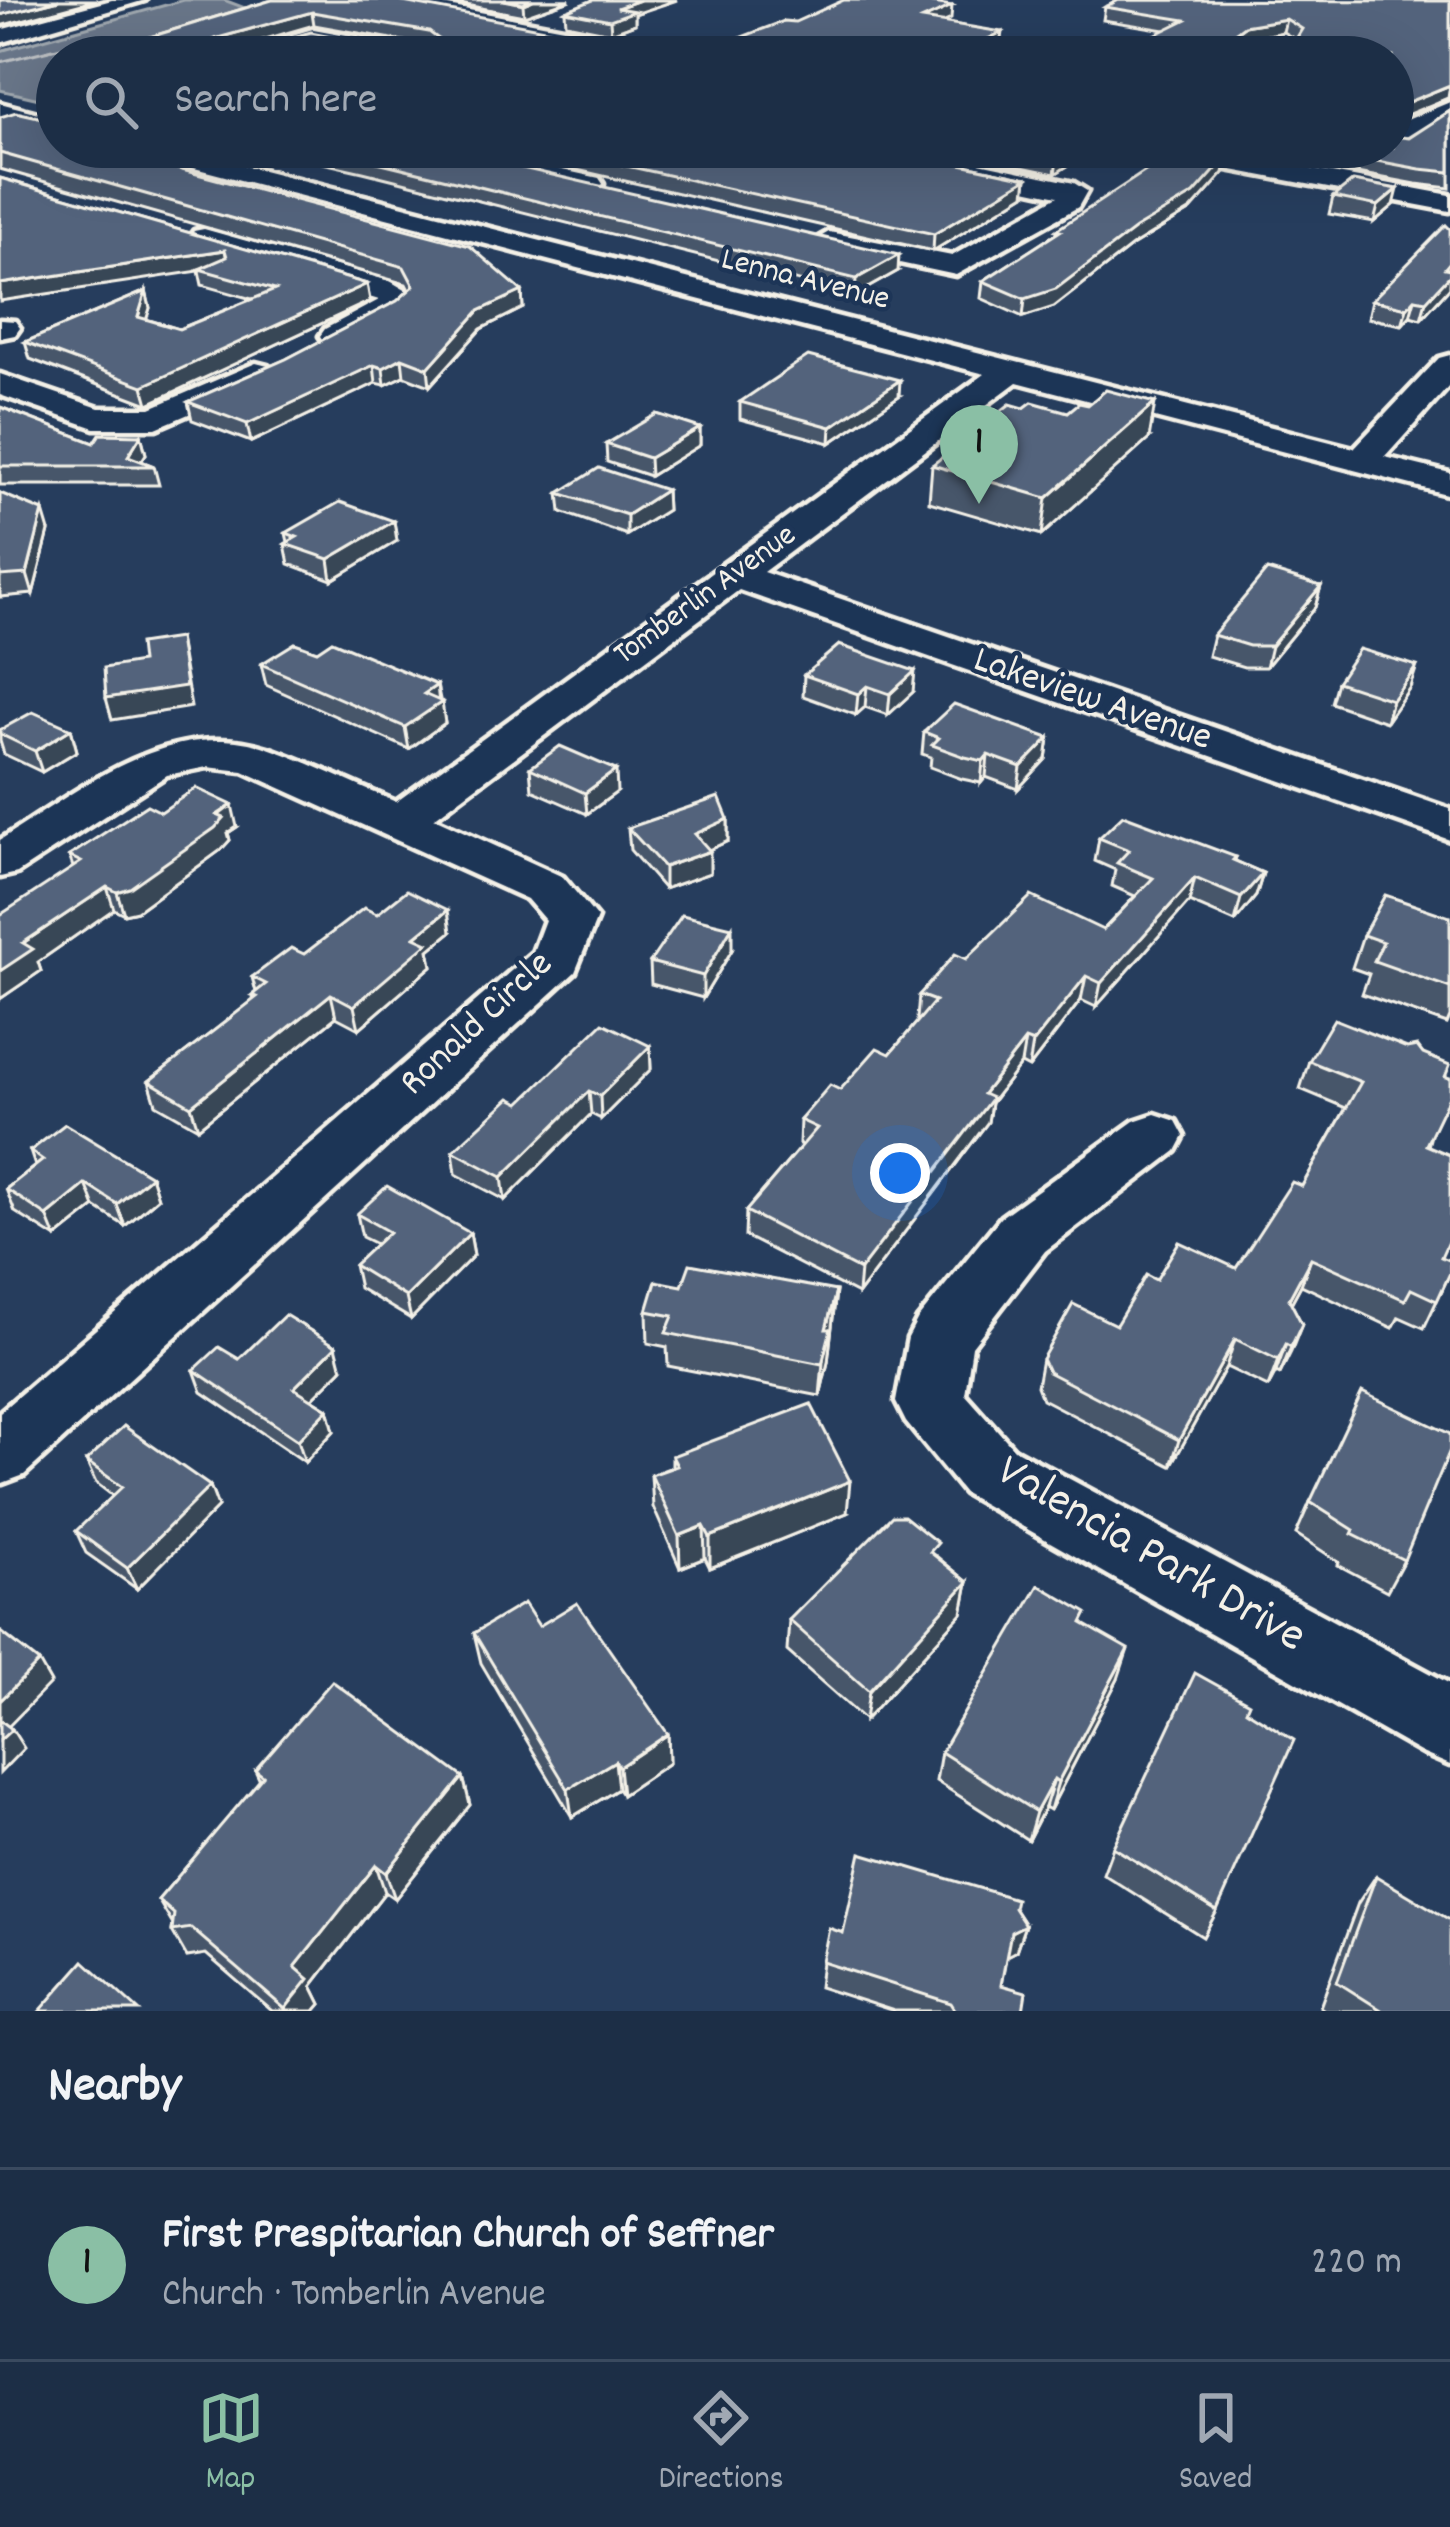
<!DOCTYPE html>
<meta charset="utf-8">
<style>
body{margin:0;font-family:Dekko,sans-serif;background:#25364d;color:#f1f3f6}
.you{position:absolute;left:900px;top:1173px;width:42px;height:42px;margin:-30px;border:9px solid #fff;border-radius:50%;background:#1a73e8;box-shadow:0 0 0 18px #1a73e833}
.badge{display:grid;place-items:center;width:78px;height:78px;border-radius:50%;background:#8abfa5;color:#111;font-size:39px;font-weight:700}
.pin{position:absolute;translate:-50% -99px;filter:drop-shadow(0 3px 6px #0008)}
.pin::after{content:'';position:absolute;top:63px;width:42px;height:36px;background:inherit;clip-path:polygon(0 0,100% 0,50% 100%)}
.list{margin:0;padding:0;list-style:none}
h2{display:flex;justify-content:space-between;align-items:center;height:156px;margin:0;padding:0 48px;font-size:51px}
h2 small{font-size:39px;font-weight:400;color:#a0a8b3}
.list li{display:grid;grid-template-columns:78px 1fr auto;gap:36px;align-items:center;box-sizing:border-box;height:192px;padding:0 48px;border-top:3px solid #3a4a5f}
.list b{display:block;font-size:45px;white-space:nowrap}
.list p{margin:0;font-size:39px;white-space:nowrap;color:#a0a8b3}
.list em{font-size:39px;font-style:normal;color:#a0a8b3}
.icon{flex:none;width:66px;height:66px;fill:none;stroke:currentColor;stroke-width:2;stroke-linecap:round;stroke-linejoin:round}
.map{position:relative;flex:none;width:1450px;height:2011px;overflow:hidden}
.search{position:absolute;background:#1c2e46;box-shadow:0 12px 48px #0002;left:36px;right:36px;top:36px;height:132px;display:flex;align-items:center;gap:30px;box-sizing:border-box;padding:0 42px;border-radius:66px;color:#a0a8b3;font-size:45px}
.sheet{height:348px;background:#1c2e46}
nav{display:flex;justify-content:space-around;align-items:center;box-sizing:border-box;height:168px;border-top:3px solid #3a4a5f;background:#1c2e46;font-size:33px;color:#a0a8b3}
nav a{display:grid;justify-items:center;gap:6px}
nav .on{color:#8abfa5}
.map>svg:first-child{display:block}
</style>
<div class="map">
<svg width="1450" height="2011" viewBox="0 0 1450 2011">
<rect width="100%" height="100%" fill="#263d5d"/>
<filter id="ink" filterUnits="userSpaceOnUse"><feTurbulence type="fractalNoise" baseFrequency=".00833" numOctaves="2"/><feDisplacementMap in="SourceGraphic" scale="24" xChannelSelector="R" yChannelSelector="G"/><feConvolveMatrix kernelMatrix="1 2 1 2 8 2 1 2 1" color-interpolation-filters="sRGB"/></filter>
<g filter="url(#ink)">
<!-- water -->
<polygon fill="#677588" stroke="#9fa7ae" stroke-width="3" points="184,0 224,0 253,11 118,52 113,57 57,57 57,103 0,90 0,51"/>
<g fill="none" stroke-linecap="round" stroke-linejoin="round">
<!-- shore -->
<polyline stroke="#bcbfc2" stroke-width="3" points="0,62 102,37 108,42 105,57"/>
<!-- minor casing -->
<g stroke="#f4f1e8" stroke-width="9">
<g id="minor">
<polygon points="112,0 145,0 0,43 0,30"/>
<polygon points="374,0 416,0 679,50 690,57 645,57 384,6"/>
<polygon points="313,29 430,50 441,57 395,57 313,41 255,57 218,57"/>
<polygon points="1450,102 1450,118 1425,130 1402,149 1384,149 1393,147 1393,131 1407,120"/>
<polygon points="0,103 57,118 57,132 0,117"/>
<path d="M129 147H172L1354 448 1439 358 1450 355V385L1385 457 1450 473V495L1017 382 763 572 1450 809V840L739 590 434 818 563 877 597 918 575 972 24 1475 0 1484V1412L533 952 545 920 527 899 243 771 207 767 167 775 17 873 0 877V840C80 790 167 715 268 748 311 763 353 784 396 802L985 374 133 152Z"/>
<polygon points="410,147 457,147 599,178 603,184 590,192 414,152"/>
<polygon points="855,147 904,147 1074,183 1087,191 1078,207 956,275 829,248 815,240 829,232 952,256 1058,196 868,155"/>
<polygon points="1140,147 1193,147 1450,195 1450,211 1153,155"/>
<polygon points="204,229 390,281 407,291 412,302 347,343 325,343 320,336 325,329 379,300 194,243 190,237 194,231"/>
<polygon points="0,320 15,321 20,328 15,335 0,338"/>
<polygon points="256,363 268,366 272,373 268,380 156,428 95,428 0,395 0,374 99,408 151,408"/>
<polygon points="1155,1114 1176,1121 1184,1136 1176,1151 1045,1251 972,1346 965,1394 1014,1449 1450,1684 1450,1765 1422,1753 964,1493 906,1422 896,1402 908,1338 918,1319 1001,1217 1134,1121"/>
</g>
</g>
<!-- minor -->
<use href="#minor" fill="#1d3557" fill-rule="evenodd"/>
</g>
<!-- wall -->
<g fill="#47566a" stroke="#f4f1e8" stroke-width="3" fill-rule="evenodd">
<path d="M272 0 570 40 661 57H122L120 46ZM314 25 431 46 434 48 238 47Z"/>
<polygon points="439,0 570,0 524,16"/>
<path d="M1450 1V99L1448 98 1404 116 1393 57H1110L1165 30 1103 20 1105 7ZM1283 32 1295 39 1255 48 1231 47 1241 40Z"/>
<polygon points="565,11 635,14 635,24 611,33 566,24"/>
<polygon points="1450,111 1450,188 1416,184 1218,147 1393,147"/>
<polygon points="0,117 157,164 522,291 523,308 481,329 430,386 404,376 385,385 376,383 251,442 192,420 188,402 286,359 397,301 409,290 406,284 0,169"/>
<polygon points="251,147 431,147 898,271 855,295 363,172"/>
<polygon points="476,147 880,147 1027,178 1025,194 933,251"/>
<polygon points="926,147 1097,147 1055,174"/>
<polygon points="1224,173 1191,210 1132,246 1054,307 1023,317 981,298 983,281 1056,234 1056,230"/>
<polygon points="0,178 367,284 370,301 148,404 30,359 25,342 146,291 150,308 146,319 179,329 252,299 202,285 199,271"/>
<polygon points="1333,197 1394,205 1374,222 1329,214"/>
<polygon points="1450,287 1421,319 1410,316 1402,325 1368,318 1372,300"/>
<polygon points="899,396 830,443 740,419 740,402"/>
<polygon points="0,407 94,443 141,435 146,454 141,461 154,466 159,485 0,485"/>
<polygon points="700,428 700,445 650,476 607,462 606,444"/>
<polygon points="1149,439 1042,535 929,502 932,465"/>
<polygon points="666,490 667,510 627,535 561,512 559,493"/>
<polygon points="0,493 49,531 33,594 0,597"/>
<polygon points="394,521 397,541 332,580 289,564 285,544 288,542 286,533"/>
<polygon points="1321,586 1315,607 1266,667 1244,667 1208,656 1213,635"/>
<polygon points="317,651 437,685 445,723 409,749 266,685 261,664"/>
<polygon points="804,675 913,692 888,715 865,707 856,715 803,696"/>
<polygon points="1337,682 1410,687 1386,722 1331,703"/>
<polygon points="71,729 77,751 42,772 4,754 0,741 0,730"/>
<polygon points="924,732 1049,738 1046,759 1018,789 986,777 981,783 962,779 930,767 931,757 922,754"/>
<polygon points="530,768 617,792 587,814 532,790"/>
<polygon points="161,812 237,827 228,833 230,840 221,850 137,911 124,914 114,909 38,962 41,971 0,999 73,867 69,856"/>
<polygon points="728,819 728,841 709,850 710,873 664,889 630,850 628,828"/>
<polygon points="1099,838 1236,857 1235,861 1263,873 1256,896 1235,922 1189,902 1096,1007 1081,1000 1029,1068 1021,1064 991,1103 988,1122 858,1294 745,1236 746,1211 802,1145 799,1144 800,1120 890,1054 919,1020 917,1019 919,995 966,959 1103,930 1135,896 1112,886 1115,870 1095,861"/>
<polygon points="377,914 451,932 429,950 432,966 359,1029 336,1017 198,1128 156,1104 149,1081 254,1000 252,995 256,992 252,977 304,954"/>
<polygon points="1450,917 1450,1017 1447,1024 1362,994 1369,974 1352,968 1363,935"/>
<polygon points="732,950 703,998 651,984 650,962"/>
<polygon points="650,1046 651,1069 601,1119 591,1114 505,1200 456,1174 453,1151 520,1103"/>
<polygon points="1423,1054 1447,1077 1428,1146 1441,1257 1450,1273 1424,1328 1399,1317 1393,1328 1301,1285 1291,1303 1302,1324 1280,1374 1276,1372 1268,1387 1226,1367 1171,1466 1042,1399 1037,1386 1042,1359 1116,1325 1156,1280 1236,1268 1302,1186 1346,1108 1300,1089 1309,1061"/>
<polygon points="30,1151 151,1176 158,1198 125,1226 95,1207 56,1238 15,1212 6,1189 35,1166"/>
<polygon points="357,1214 470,1233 474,1255 411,1319 359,1288 354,1265 376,1244 362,1237"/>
<polygon points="682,1286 836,1291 828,1362 820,1396 668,1366 667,1347 648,1343 647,1311"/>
<polygon points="342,1369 312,1399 328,1409 334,1431 305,1462 202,1392 194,1370"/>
<polygon points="672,1456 847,1513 710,1568 705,1558 680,1568 653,1507 651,1475 672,1467"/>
<polygon points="86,1461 210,1486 218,1507 137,1589 86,1553 76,1531 113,1496 96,1483"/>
<polygon points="1310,1502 1404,1560 1387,1591 1338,1565 1339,1562 1296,1534"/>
<polygon points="936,1556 968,1582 962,1613 865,1720 787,1651 789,1620"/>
<polygon points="1084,1624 1118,1679 1050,1810 1045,1807 1028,1840 936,1781 941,1752"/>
<polygon points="539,1626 668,1734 669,1763 622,1795 618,1789 572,1817 481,1663 474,1633"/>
<polygon points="255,1770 463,1777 470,1805 395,1899 385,1892 312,1986 321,2004 315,2011 272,2011 206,1954 187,1957 172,1931 173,1925 158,1900 260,1781"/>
<polygon points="1113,1847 1217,1911 1203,1937 1103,1874"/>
<polygon points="1376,1876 1450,2011 1326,2011 1320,2007 1358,1903"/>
<polygon points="1014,1908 1025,1925 1016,1951 1006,1956 1001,1985 1023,2011 894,2011 819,1987 822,1962 843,1933"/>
</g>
<!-- shaded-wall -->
<g fill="#394656" stroke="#f4f1e8" stroke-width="3">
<polygon points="59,0 97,0 0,26 0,15"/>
<polygon points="533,0 570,0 524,16 523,4"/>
<polygon points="640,0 677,0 635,14 635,24 611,33 610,20 617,8"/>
<polygon points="952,6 951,19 922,32 923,19"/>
<polygon points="312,12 314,25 217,53 211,44 214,39"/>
<polygon points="1286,19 1283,32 1241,40 1222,53 1225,40 1244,26"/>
<polygon points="1002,32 1000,46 976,57 965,50"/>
<polygon points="1450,85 1448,98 1404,116 1393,125 1394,113 1408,102"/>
<polygon points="1076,147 1097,147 1055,174 1057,159"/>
<polygon points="1227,157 1224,173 1191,210 1132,246 1054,307 1023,317 1025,299"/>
<polygon points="1027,178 1025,194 933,251 934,234"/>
<polygon points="1398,189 1394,205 1374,222 1378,206"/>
<polygon points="225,250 228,266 199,269 199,271 0,301 0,284"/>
<polygon points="899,255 898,271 855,295 856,279"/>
<polygon points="1450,275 1450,287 1421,319 1426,301"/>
<polygon points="367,284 370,301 148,404 143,386"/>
<polygon points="146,291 150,308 142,334 138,317"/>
<polygon points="522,291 523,308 481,329 430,386 428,368 479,311"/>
<polygon points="1415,299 1410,316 1402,325 1407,308"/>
<polygon points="402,358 404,376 385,385 383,368"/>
<polygon points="374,365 376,383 251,442 247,424"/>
<polygon points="900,380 899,396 830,443 831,427"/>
<polygon points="1155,403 1149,439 1042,535 1047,498"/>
<polygon points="700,428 700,445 650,476 649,458"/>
<polygon points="141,435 146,454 138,466 128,456"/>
<polygon points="666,490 667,510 627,535 627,515"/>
<polygon points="43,511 49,531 33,594 27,574"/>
<polygon points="394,521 397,541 332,580 329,559"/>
<polygon points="1321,586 1315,607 1266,667 1271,646"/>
<polygon points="179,638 191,707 112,720 106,698"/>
<polygon points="1417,666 1410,687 1386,722 1392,700"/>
<polygon points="915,671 913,692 888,715 890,694"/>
<polygon points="437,685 439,704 442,702 445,723 409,749 405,727 424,694"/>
<polygon points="867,686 865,707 856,715 858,694"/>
<polygon points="71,729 77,751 42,772 35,751"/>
<polygon points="1049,738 1046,759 1018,789 1021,767"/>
<polygon points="988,755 986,777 981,783 983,761"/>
<polygon points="616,770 617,792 587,814 585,793"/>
<polygon points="232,805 237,827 228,833 230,840 221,850 137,911 124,914 117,892"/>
<polygon points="728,819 728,841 695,856 695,834"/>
<polygon points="710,851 710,873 664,889 664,867"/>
<polygon points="1263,873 1256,896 1235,922 1241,898"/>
<polygon points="1195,878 1189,902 1096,1007 1101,983"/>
<polygon points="107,887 114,909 38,962 41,971 0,999 0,971 23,943"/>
<polygon points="448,910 451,932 429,950 432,966 359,1029 354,1006 415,937"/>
<polygon points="732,927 732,950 703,998 703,976"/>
<polygon points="1086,976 1081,1000 1029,1068 1033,1043"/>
<polygon points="331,994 336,1017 198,1128 191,1106"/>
<polygon points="1025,1040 1021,1064 991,1103 988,1122 858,1294 860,1270 983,1094"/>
<polygon points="650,1046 651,1069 601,1119 600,1096"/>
<polygon points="589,1091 591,1114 505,1200 502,1177"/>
<polygon points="151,1176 158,1198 125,1226 117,1204"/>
<polygon points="86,1184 95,1207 56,1238 47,1216"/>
<polygon points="470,1233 474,1255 411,1319 406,1297"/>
<polygon points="1311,1258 1301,1285 1279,1326 1289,1299"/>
<polygon points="836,1291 828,1362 820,1396 826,1329"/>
<polygon points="1302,1324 1291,1352 1280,1374 1291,1347"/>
<polygon points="1235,1339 1226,1367 1171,1466 1179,1440"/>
<polygon points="1286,1344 1276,1372 1268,1387 1278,1360"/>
<polygon points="336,1346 342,1369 301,1410 294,1388"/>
<polygon points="328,1409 334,1431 305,1462 298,1440"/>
<polygon points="850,1481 847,1513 710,1568 710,1537"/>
<polygon points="210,1486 218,1507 137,1589 127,1568"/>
<polygon points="704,1526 705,1558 680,1568 679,1536"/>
<polygon points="968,1582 962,1613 865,1720 869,1691"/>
<polygon points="1128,1649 1118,1679 1050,1810 1058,1782"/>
<polygon points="39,1662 51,1683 3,1732 0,1728 0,1701"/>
<polygon points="12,1729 24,1748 0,1773 0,1740"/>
<polygon points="668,1734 669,1763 622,1795 619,1767"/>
<polygon points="615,1761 618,1789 572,1817 568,1789"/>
<polygon points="463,1777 470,1805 395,1899 386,1873"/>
<polygon points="1054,1779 1045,1807 1028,1840 1036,1812"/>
<polygon points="376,1865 385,1892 312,1986 321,2004 315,2011 286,2011 295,1967"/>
<polygon points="1025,1925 1016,1951 1003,1958 1011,1932"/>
</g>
<!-- building -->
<g fill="#52647b" stroke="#f4f1e8" stroke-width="3" fill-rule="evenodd">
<polygon points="0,0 59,0 0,15"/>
<path d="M272 0H393L570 34 559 37 661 57H172L120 46ZM312 12 429 32 444 43 440 48H393L311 32 253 48 211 44 214 39Z"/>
<polygon points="504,0 533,0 523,4"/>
<polygon points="593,0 640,0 617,8 635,11 610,20 565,11"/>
<polygon points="844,0 914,0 952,6 923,19 1002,32 965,50 1005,57 690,57 784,21 795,22"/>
<path d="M1119 0 1450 1V85L1408 102 1394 113 1393 120V57H1110L1185 20 1105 7ZM1286 19 1302 29 1296 39 1255 48 1224 47 1225 40 1244 26Z"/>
<polygon points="57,99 57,147 155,148 151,162 470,246 522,291 479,311 428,368 402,358 383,368 374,365 247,424 188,402 286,359 397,301 414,286 404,267 0,153 0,117 16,112 56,121 55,100"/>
<polygon points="1450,111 1450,172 1420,169 1301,147 1393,147 1393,136 1409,138"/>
<polygon points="316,147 431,147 899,255 856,279"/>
<polygon points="541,147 880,147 1027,178 934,234"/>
<polygon points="998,147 1076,147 1057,159"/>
<polygon points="1179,149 1227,157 1194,194 1135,229 1056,289 1025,299 983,281 1060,231 1056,230"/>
<polygon points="0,178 367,284 143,386 25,342 146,291 138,317 179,329 275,290 199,269 227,257 225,250 0,284"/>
<polygon points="1353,181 1398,189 1378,206 1333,197"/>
<polygon points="1446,225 1450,229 1450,262 1445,268 1450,269 1450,275 1426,301 1415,299 1407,308 1372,300"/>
<polygon points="808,356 900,380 831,427 740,402"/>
<polygon points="1106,390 1155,403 1047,498 932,465 1010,404 1024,408 1032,402 1068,412 1079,403 1088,405"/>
<polygon points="0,407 94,443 100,434 141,435 128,456 154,466 0,466"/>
<polygon points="657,414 700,428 649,458 606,444"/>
<polygon points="599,468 666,490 627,515 559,493"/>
<polygon points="0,493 43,511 27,574 0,576"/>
<polygon points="340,502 394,521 329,559 285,544 297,537 286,533"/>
<polygon points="1267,570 1321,586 1271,646 1249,646 1213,635"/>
<polygon points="179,638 186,686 106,698 104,668 141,662 139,644"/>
<polygon points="332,641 437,685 424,694 442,702 405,727 261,664 295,643 317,651"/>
<polygon points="839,645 915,671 890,694 867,686 858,694 804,675"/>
<polygon points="1359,649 1417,666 1392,700 1337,682"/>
<polygon points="954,704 1049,738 1021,767 988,755 983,761 965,757 932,745 939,738 924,732"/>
<polygon points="33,712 71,729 35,751 0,734 0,730"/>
<polygon points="560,746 616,770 585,793 530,768"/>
<polygon points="196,788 232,805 217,815 224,818 215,828 130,888 117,892 107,887 23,943 33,949 0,971 0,915 81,862 69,856 147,805 161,812"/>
<polygon points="719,797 728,819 695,834 710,851 664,867 628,828"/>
<polygon points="1123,815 1236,857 1233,860 1263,873 1241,898 1195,878 1101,983 1086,976 1033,1043 1025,1040 983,1094 992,1098 860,1270 746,1211 817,1128 800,1120 830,1085 840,1090 877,1048 890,1054 935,1001 919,995 955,954 966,959 1031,896 1103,930 1153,878 1117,863 1129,850 1099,838"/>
<polygon points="407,890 448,910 415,937 428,943 354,1006 331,994 191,1106 149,1081 257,997 252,995 266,984 252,977 291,948 304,954 364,908 377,914"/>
<polygon points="1385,895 1450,917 1450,988 1374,961 1383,942 1363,935"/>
<polygon points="682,915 732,927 703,976 650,962"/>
<polygon points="1334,1019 1407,1048 1417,1046 1423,1054 1450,1065 1445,1077 1450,1078 1450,1095 1426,1145 1450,1155 1450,1237 1441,1257 1450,1261 1450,1273 1437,1301 1411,1289 1405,1300 1311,1258 1289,1299 1302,1324 1291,1347 1286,1344 1278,1360 1235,1339 1179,1440 1048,1372 1042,1359 1073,1304 1116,1325 1146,1275 1156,1280 1179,1242 1236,1268 1292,1182 1302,1186 1361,1082 1309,1061"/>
<polygon points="603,1023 650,1046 600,1096 589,1091 502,1177 453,1151 510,1098 520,1103"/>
<polygon points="65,1124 151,1176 117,1204 86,1184 47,1216 6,1189 43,1160 30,1151"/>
<polygon points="387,1186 470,1233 406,1297 354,1265 389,1232 357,1214"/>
<polygon points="690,1264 836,1291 826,1329 831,1329 822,1364 666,1333 673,1316 647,1311 656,1281 682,1286"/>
<polygon points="285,1315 336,1346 294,1388 328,1409 298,1440 194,1370 219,1347 239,1359"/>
<polygon points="1362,1392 1450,1434 1450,1450 1404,1560 1352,1534 1354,1530 1310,1502"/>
<polygon points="811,1404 850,1481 710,1537 704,1526 679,1536 651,1475 677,1466 672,1456"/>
<polygon points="124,1426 210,1486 127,1568 76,1531 122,1487 86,1461"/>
<polygon points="892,1516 904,1516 938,1543 930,1552 968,1582 869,1691 789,1620"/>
<polygon points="1039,1585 1087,1613 1082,1623 1128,1649 1058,1782 1054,1779 1036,1812 941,1752"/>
<polygon points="524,1603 539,1626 577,1603 668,1734 619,1767 615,1761 568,1789 474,1633"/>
<polygon points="0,1631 39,1662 0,1701"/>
<polygon points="1195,1673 1249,1703 1246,1710 1294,1740 1217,1911 1113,1847"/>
<polygon points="332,1681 463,1777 386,1873 376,1865 295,1967 309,1979 285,2009 191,1928 172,1931 174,1914 158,1900 263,1776 255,1770"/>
<polygon points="0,1720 12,1729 0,1740"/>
<polygon points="861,1853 1016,1899 1014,1908 1025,1925 1011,1932 1001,1985 1026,1992 1023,2011 956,2011 951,2003 822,1962 829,1928 843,1933"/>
<polygon points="1376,1876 1450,1920 1450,2011 1383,2011 1337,1982"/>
<polygon points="84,1961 139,2011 40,2011"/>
</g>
</g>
<g text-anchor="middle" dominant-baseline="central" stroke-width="9" stroke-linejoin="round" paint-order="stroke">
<!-- far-street labels -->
<g font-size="33" fill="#f4f1e8" stroke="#1d3557">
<text transform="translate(805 281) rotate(14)">Lenna Avenue</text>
<text transform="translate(706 596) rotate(-36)">Tomberlin Avenue</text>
</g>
<!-- street labels -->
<g font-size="39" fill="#f4f1e8" stroke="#1d3557">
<text transform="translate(1092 701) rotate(19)">Lakeview Avenue</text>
<text transform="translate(478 1025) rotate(-43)">Ronald Circle</text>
</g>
<!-- near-street labels -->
<g font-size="48" fill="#f4f1e8" stroke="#1d3557">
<text transform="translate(1150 1556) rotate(30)">Valencia Park Drive</text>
</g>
</g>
</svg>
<div class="you"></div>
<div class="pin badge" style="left:979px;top:504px">1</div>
<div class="search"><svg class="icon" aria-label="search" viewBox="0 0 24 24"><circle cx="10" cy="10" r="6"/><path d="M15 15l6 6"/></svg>Search here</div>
</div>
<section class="sheet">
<h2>Nearby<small></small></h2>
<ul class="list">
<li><span class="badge">1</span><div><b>First Prespitarian Church of Seffner</b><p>Church · Tomberlin Avenue</p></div><em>220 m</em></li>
</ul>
</section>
<nav>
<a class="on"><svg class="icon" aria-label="map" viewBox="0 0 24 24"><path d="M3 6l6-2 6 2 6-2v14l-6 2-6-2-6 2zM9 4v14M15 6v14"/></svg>Map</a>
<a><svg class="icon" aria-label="directions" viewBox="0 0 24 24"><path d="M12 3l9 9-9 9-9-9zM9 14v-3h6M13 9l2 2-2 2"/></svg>Directions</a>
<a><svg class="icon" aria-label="saved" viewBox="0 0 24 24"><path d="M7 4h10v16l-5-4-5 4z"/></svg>Saved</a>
</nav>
